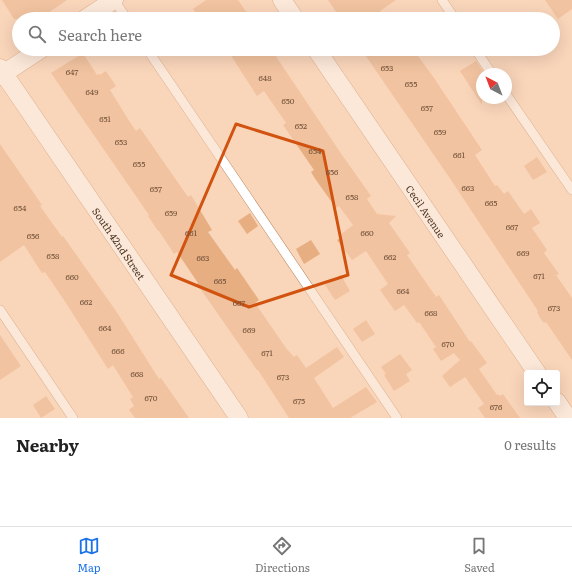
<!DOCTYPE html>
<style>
body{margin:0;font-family:Literata,serif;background:#f2f2f2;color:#222}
.controls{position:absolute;right:12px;bottom:12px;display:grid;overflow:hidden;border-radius:4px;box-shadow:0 4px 16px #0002}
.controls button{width:36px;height:36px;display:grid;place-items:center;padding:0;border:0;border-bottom:1px solid #e0e0e0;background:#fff;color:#222;font:20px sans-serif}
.compass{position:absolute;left:476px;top:68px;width:36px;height:36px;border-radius:50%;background:#fff;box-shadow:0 4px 16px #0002;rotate:318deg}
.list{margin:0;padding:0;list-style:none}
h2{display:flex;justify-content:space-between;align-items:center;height:52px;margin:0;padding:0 16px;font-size:17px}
h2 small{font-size:13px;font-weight:400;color:#767676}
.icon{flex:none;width:22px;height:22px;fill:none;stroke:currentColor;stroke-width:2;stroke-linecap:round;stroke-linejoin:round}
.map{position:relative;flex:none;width:572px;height:418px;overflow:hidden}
.search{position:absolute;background:#fff;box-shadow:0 4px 16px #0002;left:12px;right:12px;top:12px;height:44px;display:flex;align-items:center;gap:10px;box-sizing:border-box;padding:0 14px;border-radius:22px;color:#767676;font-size:15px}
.sheet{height:108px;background:#fff}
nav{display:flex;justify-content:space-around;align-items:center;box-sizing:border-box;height:56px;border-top:1px solid #e0e0e0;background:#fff;font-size:11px;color:#767676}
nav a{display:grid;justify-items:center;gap:2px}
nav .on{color:#1a73e8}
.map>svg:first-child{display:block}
</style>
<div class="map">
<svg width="572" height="418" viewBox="0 0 572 418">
<rect width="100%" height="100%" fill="#f9d5ba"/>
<!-- building -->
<g fill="#e7ae81">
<polygon points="2,0 67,0 39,19 14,19"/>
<polygon points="206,0 238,0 251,19 200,19 193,9"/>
<polygon points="328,0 396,0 380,11 386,19 341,19"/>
<polygon points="545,0 572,0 572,9 558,19"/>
<polygon points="237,49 271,49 340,152 371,196 367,199 377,214 396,216 389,223 410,253 407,255 436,297 439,295 470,342 471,341 487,363 479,369 497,395 498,394 500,396 503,394 520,418 485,418 478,408 484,404 465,377 450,387 442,376 460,360 454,353 441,361 433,349 436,347 419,322 417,323 404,305 395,311 380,290 388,284 366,251 352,260 337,240 342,237 340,235 353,225 339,206 336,208 316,180 311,172 314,170 283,125 286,123 264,91 257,96 230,54"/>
<polygon points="361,49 413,49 434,78 482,150 475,155 495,186 497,185 504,194 508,191 524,214 531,209 540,223 532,228 547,250 544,253 559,274 556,275 572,298 572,360 546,322 544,323 540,318 537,312 538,311 447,174"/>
<polygon points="83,53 97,75 99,74 100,75 106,71 116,86 110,90 128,119 136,131 140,128 188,197 191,195 212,230 208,232 235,270 237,268 259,300 255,303 286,348 294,357 297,355 306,368 337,347 344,357 314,378 333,408 366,387 377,402 350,418 289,418 258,370 257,370 197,284 198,283 177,252 174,254 159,231 158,231 148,216 149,215 51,73"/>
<polygon points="476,61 485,74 482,74 482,105 460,71"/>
<polygon points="0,144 42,205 40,206 62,237 63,236 116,311 159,379 161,378 189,418 135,418 129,410 134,406 130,399 133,397 113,365 108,369 66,303 45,272 42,273 24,245 0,262"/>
<polygon points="537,157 547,172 533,180 524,166"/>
<polygon points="250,213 258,226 247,234 238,221"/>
<polygon points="311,240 320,254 304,264 296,249"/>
<polygon points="341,275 350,291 335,300 325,285"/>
<polygon points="366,320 375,334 362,342 353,329"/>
<polygon points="0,335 21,366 0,380"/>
<polygon points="400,354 412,370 406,374 410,381 394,391 384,375 386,374 381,367"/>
<polygon points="46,396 55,409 41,418 33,405"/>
</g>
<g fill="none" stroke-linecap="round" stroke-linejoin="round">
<!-- service casing -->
<g stroke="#b98357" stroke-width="10">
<g id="service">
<polyline points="114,0 127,19"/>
<polyline points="442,0 455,19"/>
<polyline points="147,49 397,418"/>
<polyline points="475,49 492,74"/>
<polyline points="506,94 572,190"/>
<polyline points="0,310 73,418"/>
</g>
</g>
<!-- minor casing -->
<g stroke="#b98357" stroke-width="19">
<g id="minor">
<polyline points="282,0 295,19"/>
<polyline points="85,19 114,0"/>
<path id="s1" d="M316 49 537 373"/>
<path id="s2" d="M0 68 239 418"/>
<polyline points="0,76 41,49"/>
<polyline points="557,402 568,418"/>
</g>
</g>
<!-- service -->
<use href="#service" stroke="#fff" stroke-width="9"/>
<!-- minor -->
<use href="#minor" stroke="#fff" stroke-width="18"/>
</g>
<!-- marked area -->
<path d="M0 0H572V418H0ZM236 124 323 151 348 275 249 307 171 275Z" fill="#f9d5ba" fill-opacity=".55" fill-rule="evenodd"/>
<path fill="none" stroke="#d1530f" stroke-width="3" stroke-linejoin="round" d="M236 124 323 151 348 275 249 307 171 275Z"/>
<g text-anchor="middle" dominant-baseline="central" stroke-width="3" stroke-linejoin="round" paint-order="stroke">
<!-- number labels -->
<g font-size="8" fill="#73523a">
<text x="387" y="67">653</text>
<text x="72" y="71">647</text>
<text x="265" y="77">648</text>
<text x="411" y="83">655</text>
<text x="92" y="91">649</text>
<text x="288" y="100">650</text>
<text x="427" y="107">657</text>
<text x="105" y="118">651</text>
<text x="301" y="125">652</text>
<text x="440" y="131">659</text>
<text x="121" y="141">653</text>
<text x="315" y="150">654</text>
<text x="459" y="154">661</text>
<text x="139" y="163">655</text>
<text x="332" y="171">656</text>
<text x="468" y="187">663</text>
<text x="156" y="188">657</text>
<text x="352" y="196">658</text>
<text x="491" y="202">665</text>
<text x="20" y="207">654</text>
<text x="171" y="212">659</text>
<text x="512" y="226">667</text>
<text x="191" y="232">661</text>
<text x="367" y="232">660</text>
<text x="33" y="235">656</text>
<text x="523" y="252">669</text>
<text x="53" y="255">658</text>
<text x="390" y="256">662</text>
<text x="203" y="257">663</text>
<text x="539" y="275">671</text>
<text x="72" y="276">660</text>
<text x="220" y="280">665</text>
<text x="403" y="290">664</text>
<text x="86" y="301">662</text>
<text x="239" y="302">667</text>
<text x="554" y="307">673</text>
<text x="431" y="312">668</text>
<text x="105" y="327">664</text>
<text x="249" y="329">669</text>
<text x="448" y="343">670</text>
<text x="118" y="350">666</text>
<text x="267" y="352">671</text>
<text x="137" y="373">668</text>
<text x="283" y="376">673</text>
<text x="151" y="397">670</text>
<text x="299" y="400">675</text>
<text x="496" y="406">676</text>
</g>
<!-- street labels -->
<g font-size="10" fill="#4c3422" stroke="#f9d5ba">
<text stroke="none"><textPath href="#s1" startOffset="196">Cecil Avenue</textPath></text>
<text stroke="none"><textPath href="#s2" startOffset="212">South 42nd Street</textPath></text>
</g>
</g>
</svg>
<div class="controls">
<button><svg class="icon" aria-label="locate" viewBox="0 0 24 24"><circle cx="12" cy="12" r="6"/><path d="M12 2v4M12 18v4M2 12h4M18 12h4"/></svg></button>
</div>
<svg class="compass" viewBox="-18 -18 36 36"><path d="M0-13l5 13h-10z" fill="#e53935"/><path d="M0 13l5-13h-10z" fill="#767676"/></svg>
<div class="search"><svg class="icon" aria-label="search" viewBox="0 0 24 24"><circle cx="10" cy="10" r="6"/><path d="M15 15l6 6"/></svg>Search here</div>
</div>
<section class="sheet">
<h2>Nearby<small>0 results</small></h2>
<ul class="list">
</ul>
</section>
<nav>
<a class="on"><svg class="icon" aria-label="map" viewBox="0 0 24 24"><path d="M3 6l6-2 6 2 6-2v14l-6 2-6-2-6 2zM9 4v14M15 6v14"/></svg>Map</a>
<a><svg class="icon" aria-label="directions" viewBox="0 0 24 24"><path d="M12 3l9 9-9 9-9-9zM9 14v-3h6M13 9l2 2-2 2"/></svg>Directions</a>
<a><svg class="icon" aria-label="saved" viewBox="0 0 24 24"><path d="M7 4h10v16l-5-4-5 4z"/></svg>Saved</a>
</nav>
